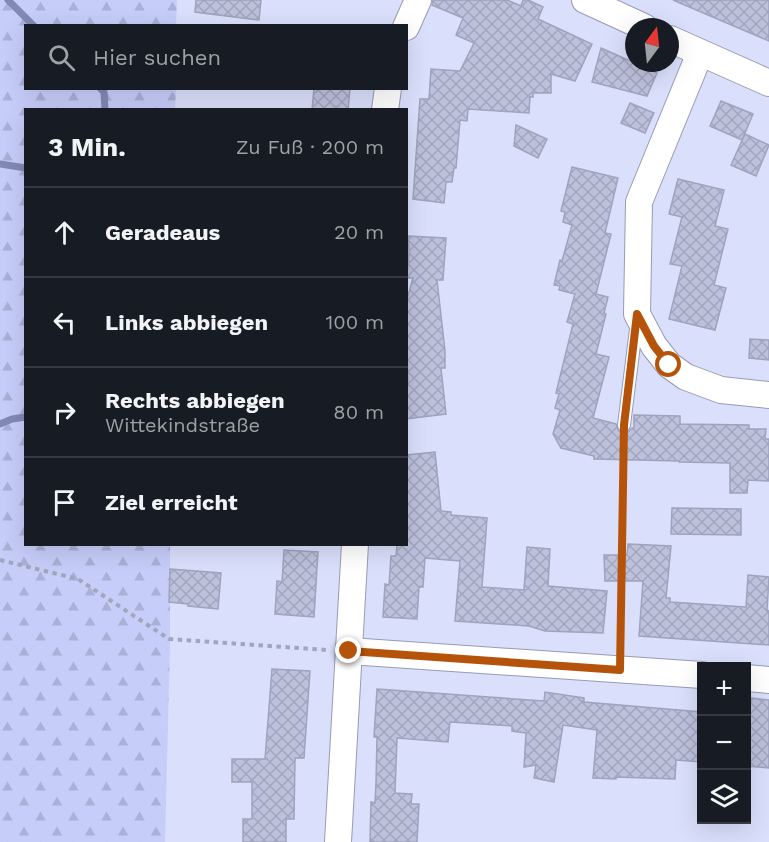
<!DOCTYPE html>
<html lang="de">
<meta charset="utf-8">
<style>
body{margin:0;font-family:"Work Sans",sans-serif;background:#20242c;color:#f1f3f6}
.controls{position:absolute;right:18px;bottom:18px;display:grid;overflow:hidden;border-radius:0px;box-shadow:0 6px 24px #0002}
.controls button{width:54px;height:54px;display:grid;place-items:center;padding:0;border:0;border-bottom:2px solid #363941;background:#171b24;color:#f1f3f6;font:30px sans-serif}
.compass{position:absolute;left:625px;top:18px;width:54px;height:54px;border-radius:50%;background:#171b24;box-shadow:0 6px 24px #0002;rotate:15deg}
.stop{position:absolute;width:18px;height:18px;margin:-14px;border:4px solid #b45309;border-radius:50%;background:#fff}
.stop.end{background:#b45309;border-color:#fff;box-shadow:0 2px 6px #0008}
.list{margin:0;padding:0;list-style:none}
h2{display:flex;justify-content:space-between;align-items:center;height:78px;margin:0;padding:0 24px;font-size:26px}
h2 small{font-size:20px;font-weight:400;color:#9ea1a6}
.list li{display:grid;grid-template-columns:39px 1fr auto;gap:18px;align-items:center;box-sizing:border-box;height:90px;padding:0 24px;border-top:2px solid #363941}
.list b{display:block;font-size:22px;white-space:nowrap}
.list p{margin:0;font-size:20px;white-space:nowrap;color:#9ea1a6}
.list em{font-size:20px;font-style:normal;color:#9ea1a6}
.icon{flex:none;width:33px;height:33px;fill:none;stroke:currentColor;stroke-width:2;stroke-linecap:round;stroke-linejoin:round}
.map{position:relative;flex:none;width:769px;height:842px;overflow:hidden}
.search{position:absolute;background:#171b24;box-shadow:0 6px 24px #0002;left:24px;top:24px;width:384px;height:66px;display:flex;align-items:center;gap:15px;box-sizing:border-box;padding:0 21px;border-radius:0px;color:#9ea1a6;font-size:22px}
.panel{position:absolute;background:#171b24;box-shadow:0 6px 24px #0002;left:24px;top:108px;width:384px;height:438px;border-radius:0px}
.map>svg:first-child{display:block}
</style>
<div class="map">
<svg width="769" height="842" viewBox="0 0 769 842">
<defs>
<pattern id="forest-firs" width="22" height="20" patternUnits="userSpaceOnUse" patternTransform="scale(1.5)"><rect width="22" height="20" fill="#c6cdf9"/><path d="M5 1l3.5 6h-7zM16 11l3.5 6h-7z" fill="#aab0d6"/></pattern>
<pattern id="building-cross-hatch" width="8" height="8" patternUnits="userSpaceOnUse" patternTransform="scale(1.5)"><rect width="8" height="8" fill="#bdc1dc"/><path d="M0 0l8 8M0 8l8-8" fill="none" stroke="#a2a6bd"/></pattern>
</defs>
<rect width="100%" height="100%" fill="#dadffb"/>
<!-- forest -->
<polygon fill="url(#forest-firs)" points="0,0 177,0 176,25 26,26 26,88 176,89 175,109 26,110 26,544 170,545 170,644 165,842 0,842"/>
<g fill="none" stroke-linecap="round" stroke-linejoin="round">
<!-- stream -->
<g stroke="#8289b5" stroke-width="7">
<polyline points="8,0 34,26"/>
<polyline points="100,88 104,92 105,110"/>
<polyline points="0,164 26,168"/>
<polyline points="0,424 12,419 26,417"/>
</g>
</g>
<!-- building -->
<g fill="url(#building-cross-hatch)" stroke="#9fa3bd" stroke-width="1.5">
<polygon points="196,0 261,0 259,20 195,12"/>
<polygon points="433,0 507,0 521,6 523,0 528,0 543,7 538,19 592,44 575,81 551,74 551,93 533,93 533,97 530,97 529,113 468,109 467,121 460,120 456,168 454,168 452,182 446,182 444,203 413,199 420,99 429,99 431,69 460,71 474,43 456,35 463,18 432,5"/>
<polygon points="673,0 769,0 769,41"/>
<polygon points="601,48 657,73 647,96 592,82"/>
<polygon points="314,88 350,88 348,110 312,110"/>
<polygon points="721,101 753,114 742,140 710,126"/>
<polygon points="630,103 654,113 645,133 621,123"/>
<polygon points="516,125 547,139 538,158 514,146"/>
<polygon points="745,134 769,145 756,176 731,165"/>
<polygon points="572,167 618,178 605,233 611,234 596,294 608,297 604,313 606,314 596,354 609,357 593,418 616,424 619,431 624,433 628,432 632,428 634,428 634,415 680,416 680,424 749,425 749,429 766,429 765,439 769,439 769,481 748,480 747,493 730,493 730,463 679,462 679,461 594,459 594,456 561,448 553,434 560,410 555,408 559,394 556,393 573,324 567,322 575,294 559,290 560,286 554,285 560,260 562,261 572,225 563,222 565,212 561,211"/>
<polygon points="678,179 724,190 715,226 728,229 714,285 726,288 715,330 669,319 682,266 670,264 682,217 669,214"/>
<polygon points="408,236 446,238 443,280 437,280 445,351 445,368 441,368 446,414 406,419 406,386 408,386 406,303 413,278 407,278 409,251"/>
<polygon points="750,339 769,340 769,360 749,358"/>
<polygon points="435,452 441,511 451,512 451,515 487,518 482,587 524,590 527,547 550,549 548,586 607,591 603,633 545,631 529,626 455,621 460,561 425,558 423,587 419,587 417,619 383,617 385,584 389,585 391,556 396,556 397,544 406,544 406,455"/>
<polygon points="672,508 741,509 741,535 671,534"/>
<polygon points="628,544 671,546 666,598 670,598 670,602 746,607 748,575 769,577 767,610 769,611 769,645 639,636 643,581 605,581 604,555 627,555"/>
<polygon points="284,550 318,552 314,617 275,614 277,581 282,582"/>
<polygon points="170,569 221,573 218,609 188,606 188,604 169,602"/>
<polygon points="272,669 310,671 304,758 295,758 294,819 286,819 286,842 243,842 243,819 252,819 252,782 232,782 232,759 265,759"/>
<polygon points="377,689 544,701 545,692 584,698 584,702 702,712 702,762 676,760 675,779 616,777 616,779 593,778 597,730 563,725 554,782 534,778 536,765 524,767 526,733 512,731 512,726 450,722 448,742 397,738 395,793 412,794 411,804 419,804 417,842 370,842 371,802 375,803 376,782 377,737 374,737"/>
<polygon points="751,698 769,700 769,768 747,766 747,739 748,739"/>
</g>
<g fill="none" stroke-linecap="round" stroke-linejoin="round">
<!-- lane casing -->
<g stroke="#979bb5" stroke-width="14">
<polyline id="lane" points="624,425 637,321"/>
</g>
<!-- street casing -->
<g stroke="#979bb5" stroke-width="28">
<g id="street">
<polyline points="585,0 644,27"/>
<polyline points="406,27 418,0"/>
<polyline points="670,39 769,83"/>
<polyline points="700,53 639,202 637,314 654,346 669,365 686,377 721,390 769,395"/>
<polyline points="385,110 388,88"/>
<polyline points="349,651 702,675"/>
<polyline points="746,678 769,680"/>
<polyline points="338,842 355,544"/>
</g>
</g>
<!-- path -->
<g stroke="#a2a6bd" stroke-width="4" stroke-dasharray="4.5 4.5" stroke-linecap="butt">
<polyline points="0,560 78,579 169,639 327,650"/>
<polyline points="620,647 624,441"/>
</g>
<!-- lane -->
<use href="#lane" stroke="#fff" stroke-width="12"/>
<!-- street -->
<use href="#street" stroke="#fff" stroke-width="26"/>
</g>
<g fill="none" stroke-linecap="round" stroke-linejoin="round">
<!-- route -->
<polyline stroke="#b45309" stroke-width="8" points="349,651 620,670 624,425 637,314 654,346 669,365"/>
</g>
</svg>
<div class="controls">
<button>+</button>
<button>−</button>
<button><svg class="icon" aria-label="layers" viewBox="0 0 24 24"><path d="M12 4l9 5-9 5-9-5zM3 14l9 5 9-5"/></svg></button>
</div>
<svg class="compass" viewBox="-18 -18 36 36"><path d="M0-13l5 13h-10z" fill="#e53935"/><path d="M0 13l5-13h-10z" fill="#9ea1a6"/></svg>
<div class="stop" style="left:669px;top:365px"></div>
<div class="stop end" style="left:349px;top:651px"></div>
<div class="search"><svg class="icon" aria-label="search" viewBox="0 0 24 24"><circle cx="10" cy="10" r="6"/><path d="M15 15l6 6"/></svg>Hier suchen</div>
<section class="panel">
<h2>3 Min.<small>Zu Fuß · 200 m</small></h2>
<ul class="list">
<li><svg class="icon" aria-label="ahead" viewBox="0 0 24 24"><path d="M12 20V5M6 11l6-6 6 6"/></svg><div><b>Geradeaus</b></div><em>20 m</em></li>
<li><svg class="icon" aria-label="left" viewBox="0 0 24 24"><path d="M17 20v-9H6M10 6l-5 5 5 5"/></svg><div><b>Links abbiegen</b></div><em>100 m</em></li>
<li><svg class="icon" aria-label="right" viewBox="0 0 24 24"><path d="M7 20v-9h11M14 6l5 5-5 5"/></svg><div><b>Rechts abbiegen</b><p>Wittekindstraße</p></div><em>80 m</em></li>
<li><svg class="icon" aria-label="arrive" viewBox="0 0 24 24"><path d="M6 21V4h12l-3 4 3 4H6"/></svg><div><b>Ziel erreicht</b></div></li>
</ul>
</section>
</div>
